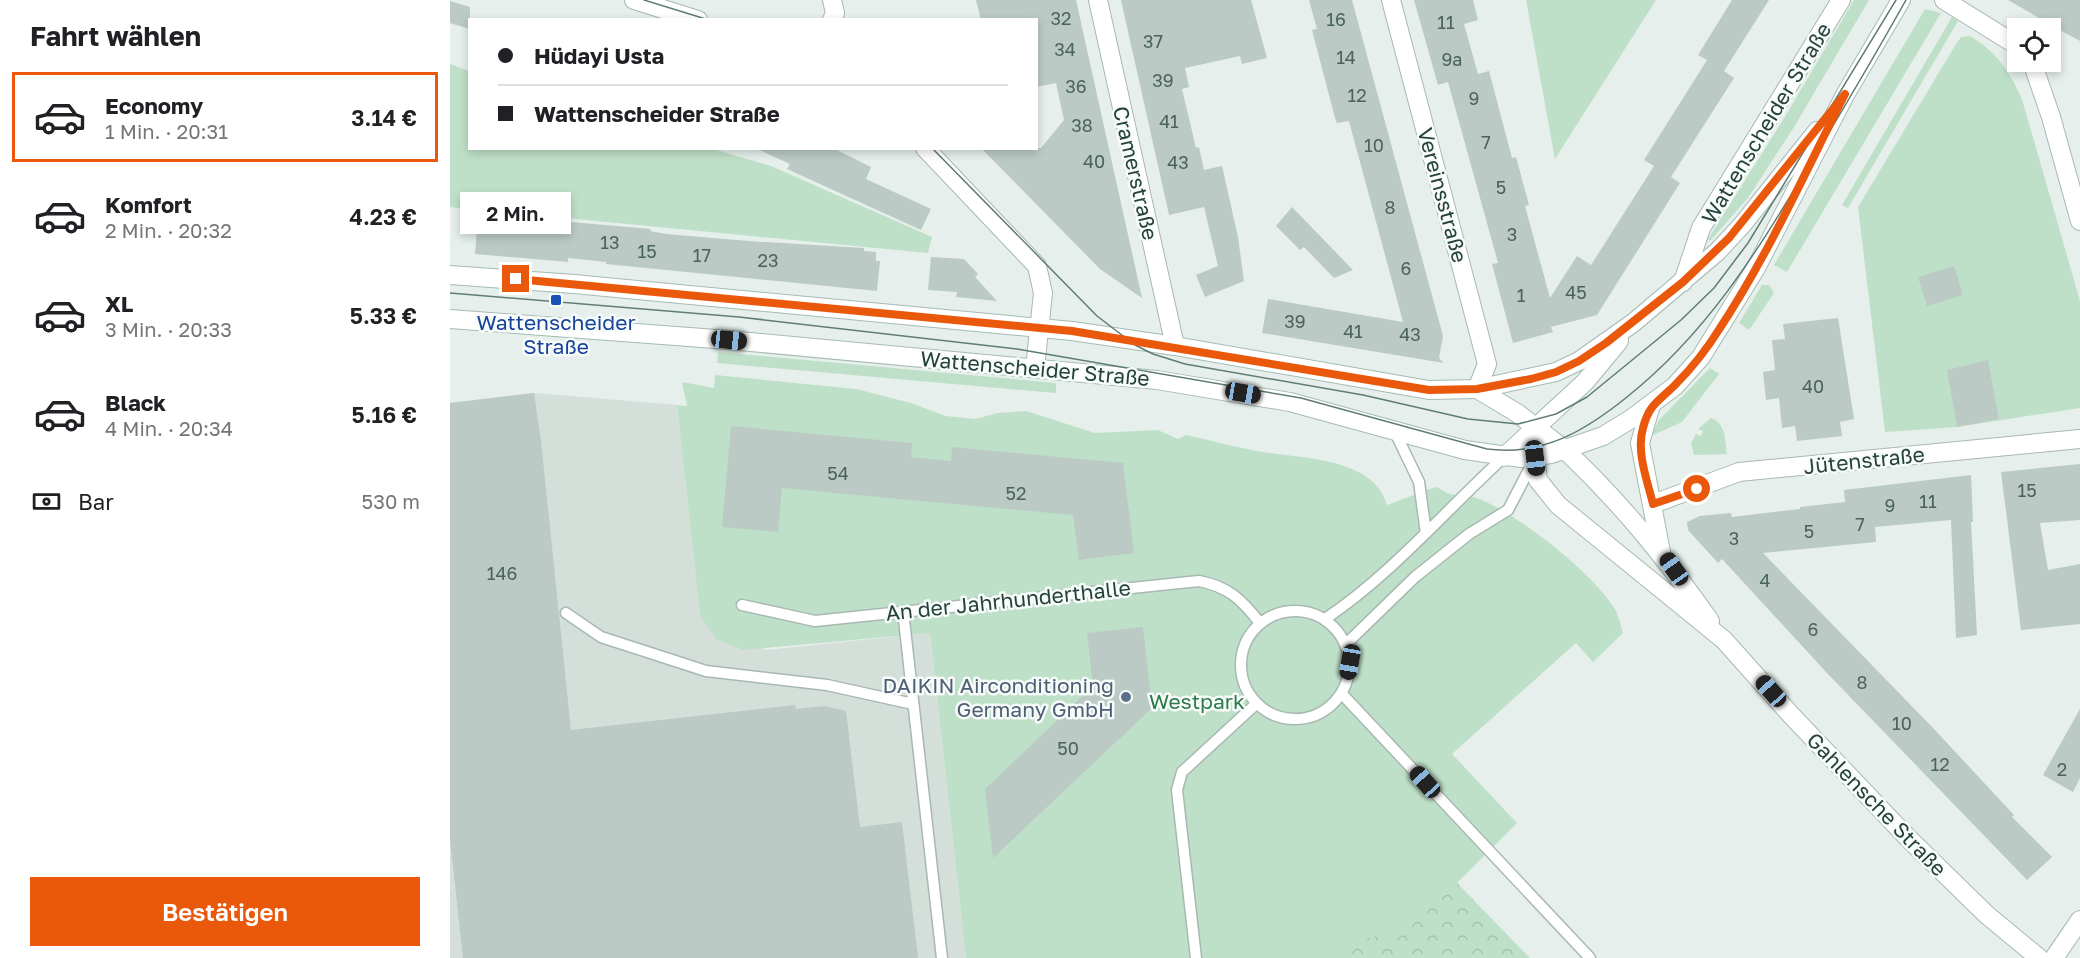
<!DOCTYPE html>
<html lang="de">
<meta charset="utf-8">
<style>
:root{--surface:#fff;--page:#f2f2f2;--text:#202124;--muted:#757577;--line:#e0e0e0;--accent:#ea580c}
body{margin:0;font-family:"Golos Text",sans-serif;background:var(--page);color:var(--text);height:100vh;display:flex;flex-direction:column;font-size:22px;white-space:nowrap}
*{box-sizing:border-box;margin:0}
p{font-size:20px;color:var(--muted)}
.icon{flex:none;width:33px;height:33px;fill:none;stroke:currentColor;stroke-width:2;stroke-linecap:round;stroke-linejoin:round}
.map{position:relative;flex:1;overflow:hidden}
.panel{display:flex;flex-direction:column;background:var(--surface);width:450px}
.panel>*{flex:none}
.banner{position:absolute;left:18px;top:18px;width:570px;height:132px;border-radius:0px;box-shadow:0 3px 9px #0003;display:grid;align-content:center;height:132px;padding:0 30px;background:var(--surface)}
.controls{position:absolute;left:1557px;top:18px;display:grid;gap:12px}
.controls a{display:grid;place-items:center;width:54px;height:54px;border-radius:0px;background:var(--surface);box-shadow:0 3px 9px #0003;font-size:30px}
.end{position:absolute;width:27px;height:27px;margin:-14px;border:8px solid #ea580c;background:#fff;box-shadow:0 0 0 3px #fff}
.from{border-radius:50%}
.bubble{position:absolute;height:42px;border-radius:0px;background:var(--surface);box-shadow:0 3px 9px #0003;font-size:20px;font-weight:600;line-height:42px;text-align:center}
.car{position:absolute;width:18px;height:36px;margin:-18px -9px;border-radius:8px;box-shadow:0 0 4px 2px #0007;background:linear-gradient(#222 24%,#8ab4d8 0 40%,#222 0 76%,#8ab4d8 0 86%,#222 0)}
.banner b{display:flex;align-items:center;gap:21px;height:57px;font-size:22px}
.banner b+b{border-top:2px solid var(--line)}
.banner i{width:15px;height:15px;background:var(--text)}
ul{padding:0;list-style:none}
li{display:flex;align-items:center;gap:18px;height:90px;margin:0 12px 9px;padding:0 18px;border:3px solid transparent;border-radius:0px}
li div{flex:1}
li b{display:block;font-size:22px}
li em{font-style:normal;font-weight:600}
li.selected{border-color:var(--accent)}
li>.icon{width:54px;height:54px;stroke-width:1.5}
h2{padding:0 30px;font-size:27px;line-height:72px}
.pay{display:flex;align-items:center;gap:15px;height:66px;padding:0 30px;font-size:22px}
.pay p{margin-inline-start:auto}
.primary-button{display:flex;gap:12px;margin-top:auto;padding:12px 30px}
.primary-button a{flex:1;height:69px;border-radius:0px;background:var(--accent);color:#fff;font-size:24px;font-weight:600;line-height:69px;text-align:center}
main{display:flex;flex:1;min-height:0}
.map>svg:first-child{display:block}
.built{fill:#d4dfda}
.green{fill:#bfe0c8}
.forest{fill:url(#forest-crowns)}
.building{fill:#bbcac4}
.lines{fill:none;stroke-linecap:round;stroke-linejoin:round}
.service-casing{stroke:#a8b8b2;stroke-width:13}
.minor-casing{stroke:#a8b8b2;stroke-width:20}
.tertiary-casing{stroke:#a8b8b2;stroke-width:20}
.secondary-casing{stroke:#a4bbb3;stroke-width:20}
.service{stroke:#fff;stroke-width:10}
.minor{stroke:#fff;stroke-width:18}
.tertiary{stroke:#fff;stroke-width:18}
.secondary{stroke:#fff;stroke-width:18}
.tram{stroke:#5f7d75;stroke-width:1.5}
.route{stroke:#ea580c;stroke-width:8}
.transit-dot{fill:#1a4fb4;stroke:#f7fbf9;stroke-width:2}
.service-dot{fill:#5c6f8a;stroke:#f7fbf9;stroke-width:2}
.labels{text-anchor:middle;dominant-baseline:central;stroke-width:5;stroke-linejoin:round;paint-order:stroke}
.number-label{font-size:18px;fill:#4a645c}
.street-label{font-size:21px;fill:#24423a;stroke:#f7fbf9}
.transit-label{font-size:21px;fill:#164399;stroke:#f7fbf9}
.service-label{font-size:21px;fill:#4e5e75;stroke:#f7fbf9;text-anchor:end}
.park-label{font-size:21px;fill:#2d7a4b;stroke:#f7fbf9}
</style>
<main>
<section class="panel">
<h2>Fahrt wählen</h2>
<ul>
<li class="selected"><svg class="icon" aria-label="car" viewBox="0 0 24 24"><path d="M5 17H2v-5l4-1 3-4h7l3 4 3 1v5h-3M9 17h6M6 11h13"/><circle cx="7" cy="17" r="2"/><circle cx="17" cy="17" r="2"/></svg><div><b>Economy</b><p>1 Min. · 20:31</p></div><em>3.14 €</em></li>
<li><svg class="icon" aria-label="car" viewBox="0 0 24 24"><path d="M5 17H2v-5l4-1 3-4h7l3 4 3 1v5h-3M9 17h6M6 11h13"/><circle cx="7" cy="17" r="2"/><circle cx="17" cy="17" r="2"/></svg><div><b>Komfort</b><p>2 Min. · 20:32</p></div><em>4.23 €</em></li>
<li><svg class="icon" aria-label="car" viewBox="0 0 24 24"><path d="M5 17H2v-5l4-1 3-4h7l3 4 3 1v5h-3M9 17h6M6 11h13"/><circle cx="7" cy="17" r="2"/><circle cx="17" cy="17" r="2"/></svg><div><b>XL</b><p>3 Min. · 20:33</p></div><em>5.33 €</em></li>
<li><svg class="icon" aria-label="car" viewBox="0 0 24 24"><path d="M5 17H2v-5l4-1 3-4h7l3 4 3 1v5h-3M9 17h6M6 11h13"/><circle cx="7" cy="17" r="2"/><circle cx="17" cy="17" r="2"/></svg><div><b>Black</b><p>4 Min. · 20:34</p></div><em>5.16 €</em></li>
</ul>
<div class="pay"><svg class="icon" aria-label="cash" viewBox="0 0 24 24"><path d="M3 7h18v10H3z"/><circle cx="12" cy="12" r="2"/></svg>Bar<p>530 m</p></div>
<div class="primary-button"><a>Bestätigen</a></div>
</section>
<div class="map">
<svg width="1630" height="958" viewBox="0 0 1630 958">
<defs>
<pattern id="forest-crowns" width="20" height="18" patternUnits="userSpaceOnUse" patternTransform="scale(1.5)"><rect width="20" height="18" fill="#bfe0c8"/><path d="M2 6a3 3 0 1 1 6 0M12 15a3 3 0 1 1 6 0" fill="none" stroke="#a4c1ad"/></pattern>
</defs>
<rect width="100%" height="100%" fill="#e6efeb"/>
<polygon class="built" points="84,393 227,405 250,616 316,650 480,633 516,958 0,958 0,403"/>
<g class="green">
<polygon points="1076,0 1206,0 1105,159"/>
<polygon points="1404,0 1419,0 1344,127 1298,198 1260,241 1258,239 1333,120"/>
<polygon points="1475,9 1491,13 1337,272 1324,265"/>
<polygon points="1502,17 1508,21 1398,208 1392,205"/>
<path d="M1520 36C1547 52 1559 71 1572 99L1630 301V408L1507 427 1435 432 1408 207 1506 44 1511 37Z"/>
<polygon points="0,64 19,71 20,148 263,149 321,166 482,237 478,253 0,207"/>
<polygon points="1312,285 1319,285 1324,293 1299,330 1289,323"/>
<polygon points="268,352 606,383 606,393 267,363"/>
<polygon points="1260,368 1269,374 1232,422 1201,436 1209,420"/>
<path d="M265 375 406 389 461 403 496 416 525 419 548 413 576 411 645 433 708 430 728 439 736 435C761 440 787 448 813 452 851 458 925 458 937 505L985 487C991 488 992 491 997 493 1005 496 1016 495 1024 497 1064 510 1146 575 1166 611 1169 618 1171 626 1173 633L1143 662 1126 643 1002 754 1067 823 1007 883 1077 958H516L480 633 293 650 266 639 250 616 227 405 237 406 232 382 264 388Z"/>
<path d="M1261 418C1276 423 1275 441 1277 454L1244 455 1241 443 1246 434 1251 436 1253 431 1248 429Z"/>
</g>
<polygon class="forest" points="1007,883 1080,958 896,958 908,940 928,936 940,946"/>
<g class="building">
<polygon points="526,0 626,0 692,298 650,269 531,148 591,148 614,120 606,83 586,87 586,20 531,20"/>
<polygon points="671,0 801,0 817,58 792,64 790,56 735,68 739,87 732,89 746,148 749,147 754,170 772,166 788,237 794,281 755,297 746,275 768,266 754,207 719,215"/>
<polygon points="859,0 902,0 993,336 989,358 994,363 812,333 818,299 953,322 899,121 887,123 885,118 862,30 867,29"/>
<polygon points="964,0 1023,0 1028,20 1014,24 1028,74 1039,71 1062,158 1066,157 1079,205 1075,206 1100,298 1127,256 1141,265 1204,166 1194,160 1257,60 1248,55 1282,0 1319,0 1274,71 1284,78 1221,177 1230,183 1147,315 1101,327 1103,332 1063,343 1042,264 1048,263 998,82 988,85"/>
<polygon points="1558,0 1630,0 1630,41 1608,29"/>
<polygon points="0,1 20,7 20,29 0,23"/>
<polygon points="305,148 383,148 421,167 416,179 481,209 471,230 337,169 340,164"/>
<polygon points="842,207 903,270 884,278 854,247 850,250 826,226"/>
<polygon points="28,214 201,229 200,231 216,234 299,241 414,248 414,251 426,252 426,261 430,261 427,291 156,264 156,262 118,258 118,262 25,254"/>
<polygon points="481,257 514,259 528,274 525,277 547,301 506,297 507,292 478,290"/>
<polygon points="1504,266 1513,295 1477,306 1468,277"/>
<polygon points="1388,318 1404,419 1390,422 1392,436 1347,441 1345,426 1332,428 1329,398 1316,400 1313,372 1325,370 1322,340 1335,339 1333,324"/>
<polygon points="1538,360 1549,419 1507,427 1497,370"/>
<polygon points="84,393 91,441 121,730 345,705 346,709 375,706 396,711 410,827 452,822 468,958 13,958 0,839 0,403"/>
<polygon points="281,426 462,443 461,457 501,461 502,447 673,463 684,553 629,560 623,515 332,488 328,532 272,527"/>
<polygon points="1630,464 1630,520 1590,523 1598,570 1630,564 1630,624 1571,630 1551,472"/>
<polygon points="1521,475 1523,522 1521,522 1527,635 1506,638 1501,520 1425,527 1426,542 1313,553 1484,729 1564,815 1562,817 1602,857 1577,880 1376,672 1272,559 1268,563 1238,530 1237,522 1250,516 1281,513 1282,517 1350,509 1350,507 1395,502 1394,490"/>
<polygon points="693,627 702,708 543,858 535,789 643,686 637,633"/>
<polygon points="1630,709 1630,778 1623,792 1593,775"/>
</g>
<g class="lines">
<g class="service-casing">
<g id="service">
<polyline points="944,430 969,482 976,533"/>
<path d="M292 605 365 621 749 581C779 587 791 599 810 623"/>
<circle cx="845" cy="665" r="54"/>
<polyline points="453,611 492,958"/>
<polyline points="116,613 151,637 256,671 377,685 463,704"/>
<path d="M875 619C942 574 995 511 1054 457"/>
<polyline points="896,644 965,577 1019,534 1058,510 1084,460"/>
<polyline points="892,694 1140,958"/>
<polyline points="746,958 727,790 732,772 806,704"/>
</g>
</g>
<g class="minor-casing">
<g id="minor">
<polyline points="382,0 385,13 382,20"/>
<polyline points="648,0 725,346"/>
<polyline points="941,0 1037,364 1027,389"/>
<polyline points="1494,0 1568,46"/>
<polyline points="1582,62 1601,117 1630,221"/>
<polyline points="1233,282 1251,228 1391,0"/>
<polyline points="1203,504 1289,472 1630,439"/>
<polyline points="1604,958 1630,920"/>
</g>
</g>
<g class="tertiary-casing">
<g id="tertiary">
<polyline points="184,0 248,20"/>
<polyline points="475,148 587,266 593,293 585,368"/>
<path d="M1115 450C1172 504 1215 557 1260 621"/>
<polyline points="1085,458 1088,480 1108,505 1274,640 1341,715 1459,839 1537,915 1589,958"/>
</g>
</g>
<g class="secondary-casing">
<g id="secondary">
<polyline points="0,275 124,284 622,331 725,346 979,390 1027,389 1106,372 1129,361 1183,323 1267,252 1292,225 1367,131"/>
<polyline points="0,319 279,340 707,380 840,402 1015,450 1071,458 1101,454 1153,436 1181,419 1225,386 1251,357 1306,268 1395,95 1451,0"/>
<polyline points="1027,389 1067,413 1115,450"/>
<polyline points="1201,405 1190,443 1211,552"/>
<polyline points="1054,457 1135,382 1169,341"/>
</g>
</g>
<use href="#service" class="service"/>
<use href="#minor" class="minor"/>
<use href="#tertiary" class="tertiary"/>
<use href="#secondary" class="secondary"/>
<g class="tram">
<polyline points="194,0 259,20"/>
<polyline points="482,148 647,316 685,345 703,354 735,364 913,395 1018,419 1068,424 1106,414 1137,397 1231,320 1264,288 1298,243 1446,0"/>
<path d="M0 293 289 317 567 349 851 398 1037 449C1093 456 1135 431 1177 397 1257 333 1304 256 1357 169 1391 113 1424 57 1456 0"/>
</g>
</g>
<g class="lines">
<path class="route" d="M66 279 622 331 979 390 1027 389 1081 379 1106 372 1129 361 1156 343 1233 282 1279 238 1395 94C1355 173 1318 255 1270 328 1257 349 1242 368 1225 385 1209 401 1199 404 1193 428 1186 451 1197 480 1203 504L1247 489"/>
</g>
<rect class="transit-dot" x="100" y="294" width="12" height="12" rx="3"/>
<circle class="service-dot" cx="676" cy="697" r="6"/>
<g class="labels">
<g class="number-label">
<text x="611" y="18">32</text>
<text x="886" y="19">16</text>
<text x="996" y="22">11</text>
<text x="703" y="41">37</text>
<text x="615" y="49">34</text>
<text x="896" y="57">14</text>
<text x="1002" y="59">9a</text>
<text x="713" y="80">39</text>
<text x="626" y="86">36</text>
<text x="907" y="95">12</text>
<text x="1024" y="98">9</text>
<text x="719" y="121">41</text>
<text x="632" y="125">38</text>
<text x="1036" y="142">7</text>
<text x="924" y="145">10</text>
<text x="644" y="161">40</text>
<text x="728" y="162">43</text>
<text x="1051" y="187">5</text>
<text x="940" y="207">8</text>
<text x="1062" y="234">3</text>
<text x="160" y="242">13</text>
<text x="197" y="251">15</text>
<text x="252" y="255">17</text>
<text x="318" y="260">23</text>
<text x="956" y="268">6</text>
<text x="1126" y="292">45</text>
<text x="1071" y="295">1</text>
<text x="845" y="321">39</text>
<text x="903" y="331">41</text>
<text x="960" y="334">43</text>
<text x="1363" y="386">40</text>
<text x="388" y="473">54</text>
<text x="1577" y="490">15</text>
<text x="566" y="493">52</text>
<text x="1478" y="501">11</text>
<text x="1440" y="505">9</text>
<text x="1410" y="524">7</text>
<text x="1359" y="531">5</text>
<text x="1284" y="538">3</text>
<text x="52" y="573">146</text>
<text x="1315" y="580">4</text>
<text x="1363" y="629">6</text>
<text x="1412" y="682">8</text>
<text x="1452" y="723">10</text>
<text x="618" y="748">50</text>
<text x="1490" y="764">12</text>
<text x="1612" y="769">2</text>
</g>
<g class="street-label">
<text transform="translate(1316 123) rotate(-59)">Wattenscheider Straße</text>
<text transform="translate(686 173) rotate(77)">Cramerstraße</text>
<text transform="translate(993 195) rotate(75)">Vereinsstraße</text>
<text transform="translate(585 368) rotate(5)">Wattenscheider Straße</text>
<text transform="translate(1414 460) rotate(-6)">Jütenstraße</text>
<text transform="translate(558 600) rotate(-6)">An der Jahrhunderthalle</text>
<text transform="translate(1427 804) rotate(46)">Gahlensche Straße</text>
</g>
<g class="transit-label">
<text x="106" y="322">Wattenscheider<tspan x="106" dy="24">Straße</tspan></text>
</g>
<g class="service-label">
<text x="664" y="685">DAIKIN Airconditioning<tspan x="664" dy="24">Germany GmbH</tspan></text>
</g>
<g class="park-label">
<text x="747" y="701">Westpark</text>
</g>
</g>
</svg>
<div class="controls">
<a><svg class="icon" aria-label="locate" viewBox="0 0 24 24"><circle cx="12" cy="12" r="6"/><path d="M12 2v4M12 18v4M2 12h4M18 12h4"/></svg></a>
</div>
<i class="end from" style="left:1247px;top:489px"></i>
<i class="end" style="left:66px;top:279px"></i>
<div class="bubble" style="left:10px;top:192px;width:111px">2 Min.</div>
<i class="car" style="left:279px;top:340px;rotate:96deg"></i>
<i class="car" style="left:793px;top:393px;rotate:100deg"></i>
<i class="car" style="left:1085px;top:458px;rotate:173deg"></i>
<i class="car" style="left:1224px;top:569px;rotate:325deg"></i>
<i class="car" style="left:900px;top:662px;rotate:190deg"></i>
<i class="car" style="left:1321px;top:691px;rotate:318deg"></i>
<i class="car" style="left:975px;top:782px;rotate:318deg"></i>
<div class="banner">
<b><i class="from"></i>Hüdayi Usta</b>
<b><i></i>Wattenscheider Straße</b>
</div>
</div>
</main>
